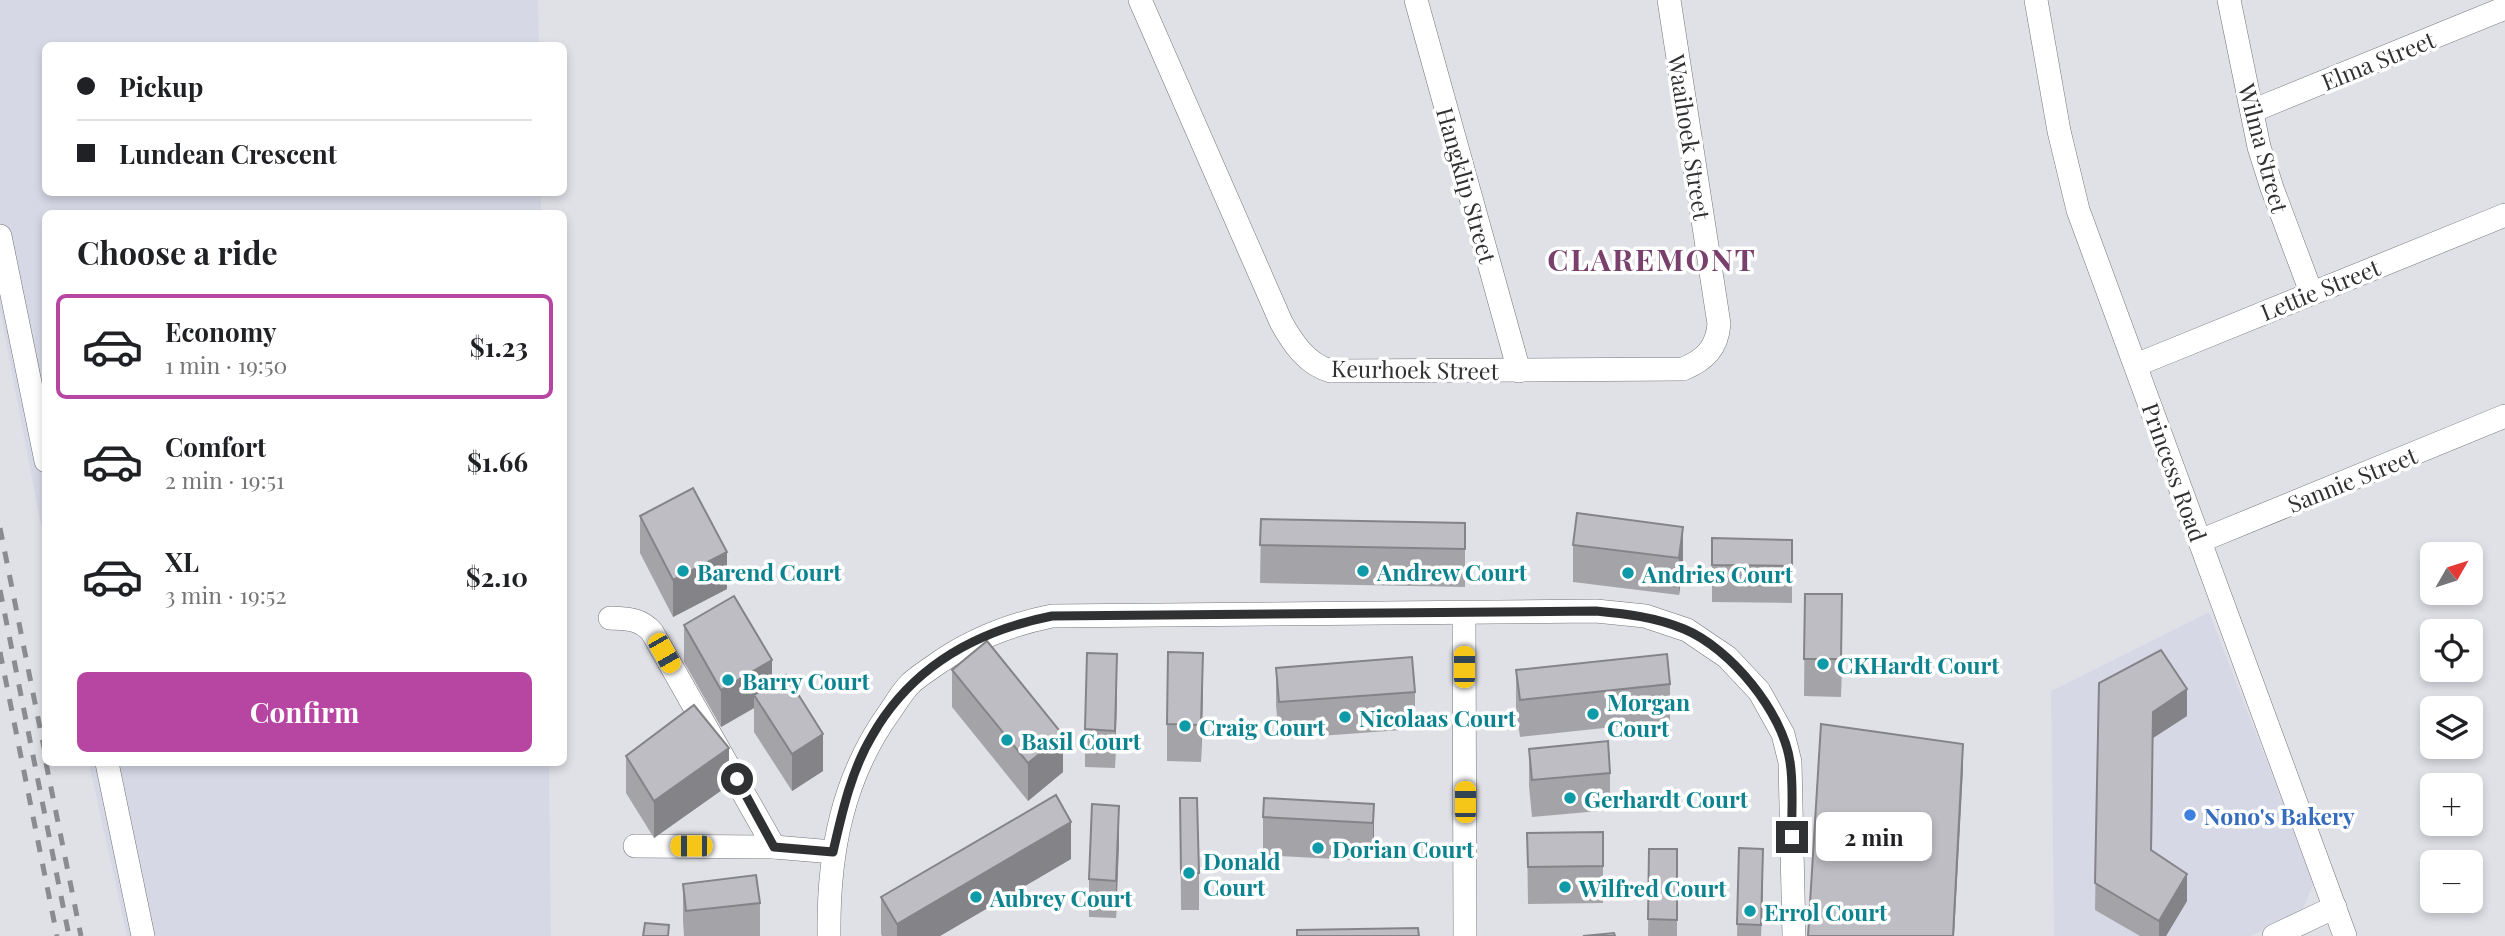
<!DOCTYPE html>
<meta charset="utf-8">
<style>
:root{--surface:#fff;--page:#f2f2f2;--text:#202124;--muted:#757577;--line:#e0e0e0;--accent:#b746a2}
body{margin:0;font-family:"Playfair Display",serif;background:var(--page);color:var(--text);height:100vh;display:flex;flex-direction:column;font-size:26px;white-space:nowrap}
*{box-sizing:border-box;margin:0}
p{font-size:23px;color:var(--muted)}
.icon{flex:none;width:38px;height:38px;fill:none;stroke:currentColor;stroke-width:2;stroke-linecap:round;stroke-linejoin:round}
.map{position:relative;flex:1;overflow:hidden}
.side{position:absolute;left:42px;top:210px;width:525px;height:556px;display:flex;flex-direction:column;background:var(--surface);border-radius:10px;box-shadow:0 4px 10px #0003}
.side>*{flex:none}
.guide{position:absolute;left:42px;top:42px;width:525px;height:154px;border-radius:10px;box-shadow:0 4px 10px #0003;display:grid;align-content:center;height:154px;padding:0 35px;background:var(--surface)}
.needle{width:46px;rotate:51deg}
.buttons{position:absolute;left:2420px;top:542px;display:grid;gap:14px}
.buttons a{display:grid;place-items:center;width:63px;height:63px;border-radius:10px;background:var(--surface);box-shadow:0 4px 10px #0003;font-size:35px}
.end{position:absolute;width:32px;height:32px;margin:-16px;border:9px solid #303133;background:#fff;box-shadow:0 0 0 4px #fff}
.from{border-radius:50%}
.bubble{position:absolute;height:49px;border-radius:10px;background:var(--surface);box-shadow:0 4px 10px #0003;font-size:23px;font-weight:700;line-height:49px;text-align:center}
.car{position:absolute;width:21px;height:42px;margin:-21px -10px;border-radius:9px;box-shadow:0 0 5px 2px #0007;background:linear-gradient(#f5c518 24%,#345 0 40%,#f5c518 0 76%,#345 0 86%,#f5c518 0)}
.guide b{display:flex;align-items:center;gap:24px;height:66px;font-size:26px}
.guide b+b{border-top:2px solid var(--line)}
.guide i{width:18px;height:18px;background:var(--text)}
ul{padding:0;list-style:none}
li{display:flex;align-items:center;gap:21px;height:105px;margin:0 14px 10px;padding:0 21px;border:4px solid transparent;border-radius:10px}
li div{flex:1}
li b{display:block;font-size:26px}
li em{font-style:normal;font-weight:700}
li.on{border-color:var(--accent)}
li>.icon{width:63px;height:63px;stroke-width:1.5}
h2{padding:0 35px;font-size:32px;line-height:84px}
.primary-button{display:flex;gap:14px;margin-top:auto;padding:14px 35px}
.primary-button a{flex:1;height:80px;border-radius:10px;background:var(--accent);color:#fff;font-size:28px;font-weight:700;line-height:80px;text-align:center}
.map>svg:first-child{display:block}
.built{fill:#d6d8e6}
.lines{fill:none;stroke-linecap:round;stroke-linejoin:round}
.minor-casing{stroke:#737479;stroke-width:24}
.minor{stroke:#fff;stroke-width:23}
.rail{stroke:#8b8c90;stroke-width:5;stroke-dasharray:12 12;stroke-linecap:butt}
.wall{fill:#a3a3a8}
.shaded-wall{fill:#848488}
.building{fill:#bdbdc3;stroke:#848488;stroke-width:2}
.route{stroke:#303133;stroke-width:9}
.culture-dot{fill:#0f9aa8;stroke:#fff;stroke-width:2.5}
.shop-dot{fill:#3f7fe0;stroke:#fff;stroke-width:2.5}
.labels{text-anchor:middle;dominant-baseline:central;stroke-width:7;stroke-linejoin:round;paint-order:stroke}
.street-label{font-size:23px;fill:#303133;stroke:#fff}
.culture-label{font-size:23px;font-weight:bold;fill:#0d838f;stroke:#fff;text-anchor:start}
.shop-label{font-size:23px;font-weight:bold;fill:#366cbe;stroke:#fff;text-anchor:start}
.district-label{font-size:30px;font-weight:bold;letter-spacing:2px;fill:#79406d;stroke:#fff}
</style>
<div class="map">
<svg width="2505" height="936" viewBox="0 0 2505 936">
<rect width="100%" height="100%" fill="#e0e1e7"/>
<g class="built">
<polygon points="0,0 538,0 539,45 46,46 46,192 541,192 541,213 46,214 45,547 0,310"/>
<polygon points="2209,612 2314,883 2301,913 2250,936 2054,936 2051,691"/>
<polygon points="89,763 549,763 551,936 127,936"/>
</g>
<g class="lines">
<g class="minor-casing">
<g id="minor">
<path d="M1140 0 1281 322C1292 342 1307 365 1331 371L1683 369C1705 360 1717 348 1719 324L1669 0"/>
<polyline points="1416,0 1519,371"/>
<polyline points="2036,0 2059,131 2078,210 2345,936"/>
<polyline points="2229,0 2259,147 2272,188 2311,292"/>
<polyline points="2252,111 2505,8"/>
<polyline points="0,236 46,461"/>
<polyline points="2136,365 2505,215"/>
<polyline points="2200,541 2505,416"/>
<polyline points="1464,614 1465,936"/>
<path d="M610 618C627 619 640 618 652 632L774 847"/>
<polyline points="107,763 143,936"/>
<polyline points="635,846 774,847 833,852"/>
<path d="M829 936C828 854 842 777 891 710 897 701 903 691 910 684 916 678 924 673 931 668 968 641 1007 625 1052 616L1596 611 1645 616 1687 630 1727 657 1759 691 1783 734 1790 762 1794 936"/>
<polyline points="2274,936 2335,907"/>
</g>
</g>
<use href="#minor" class="minor"/>
<g class="rail">
<polyline points="0,528 46,758"/>
<polyline points="0,590 69,936"/>
<polyline points="0,652 57,936"/>
<polyline points="46,763 81,936"/>
</g>
</g>
<g class="wall">
<polygon points="640,516 727,589 673,617 640,553"/>
<polygon points="1261,519 1465,523 1465,587 1260,583"/>
<polygon points="1683,527 1683,564 1679,595 1573,582 1573,545"/>
<polygon points="1712,538 1792,540 1792,603 1712,602"/>
<polygon points="1805,594 1842,632 1841,697 1804,696"/>
<polygon points="684,625 772,684 823,771 792,791 754,732 754,708 721,727 684,662"/>
<polygon points="1276,668 1415,692 1415,729 1279,739 1276,705"/>
<polygon points="952,670 1063,772 1028,801 952,707"/>
<polygon points="1516,670 1670,684 1670,721 1520,737 1516,707"/>
<polygon points="2099,683 2187,716 2153,738 2152,851 2187,901 2166,936 2140,936 2095,910"/>
<polygon points="1203,690 1201,762 1167,761 1167,724"/>
<polygon points="1117,691 1115,768 1085,767 1085,729"/>
<polygon points="1529,749 1610,773 1610,810 1532,817 1529,786"/>
<polygon points="626,756 729,785 654,838 626,793"/>
<polygon points="1180,798 1199,873 1199,910 1181,910"/>
<polygon points="1374,804 1373,861 1263,855 1263,817"/>
<polygon points="1603,832 1603,903 1528,904 1527,833"/>
<polygon points="1119,843 1116,918 1089,917 1089,879"/>
<polygon points="1739,848 1763,886 1761,936 1737,936"/>
<polygon points="1649,849 1677,849 1677,936 1648,936"/>
<polygon points="1071,859 940,936 882,936 881,934 881,897"/>
<polygon points="683,884 760,903 760,936 684,936 683,921"/>
</g>
<g class="shaded-wall">
<polygon points="1683,527 1683,564 1679,595 1679,558"/>
<polygon points="727,552 727,589 673,617 673,580"/>
<polygon points="1842,594 1842,632 1841,697 1841,659"/>
<polygon points="1203,653 1203,690 1201,762 1201,725"/>
<polygon points="1117,654 1117,691 1115,768 1115,731"/>
<polygon points="772,660 772,697 754,695 754,708 721,727 721,690"/>
<polygon points="2187,689 2187,716 2153,738 2153,712"/>
<polygon points="823,734 823,771 792,791 792,754"/>
<polygon points="1063,735 1063,772 1028,801 1028,763"/>
<polygon points="1963,744 1963,770 1954,936 1953,936"/>
<polygon points="729,748 729,785 654,838 654,801"/>
<polygon points="1374,804 1374,841 1373,861 1373,823"/>
<polygon points="1119,806 1119,843 1116,918 1116,881"/>
<polygon points="1071,822 1071,859 940,936 897,936 897,924"/>
<polygon points="1763,849 1763,886 1761,936"/>
<polygon points="2187,874 2187,901 2166,936 2159,936 2159,921"/>
</g>
<g class="building">
<polygon points="693,488 727,552 673,580 640,516"/>
<polygon points="1577,513 1683,527 1679,558 1573,545"/>
<polygon points="1261,519 1465,523 1465,549 1260,545"/>
<polygon points="1712,538 1792,540 1792,566 1712,565"/>
<polygon points="1805,594 1842,594 1841,659 1804,659"/>
<polygon points="734,596 772,660 721,690 684,625"/>
<polygon points="987,641 1063,735 1028,763 952,670"/>
<polygon points="2161,650 2187,689 2153,712 2151,850 2187,874 2159,921 2095,883 2099,683"/>
<polygon points="1168,652 1203,653 1201,725 1167,724"/>
<polygon points="1087,653 1117,654 1115,731 1085,729"/>
<polygon points="1667,654 1670,684 1520,700 1516,670"/>
<polygon points="1412,657 1415,692 1279,702 1276,668"/>
<polygon points="786,675 823,734 792,754 754,695"/>
<polygon points="694,705 729,748 654,801 626,756"/>
<polygon points="1821,724 1963,744 1953,936 1808,936"/>
<polygon points="1608,741 1610,773 1532,780 1529,749"/>
<polygon points="1056,795 1071,822 897,924 881,897"/>
<polygon points="1180,798 1197,798 1199,873 1181,873"/>
<polygon points="1264,798 1374,804 1373,823 1263,817"/>
<polygon points="1092,804 1119,806 1116,881 1089,879"/>
<polygon points="1603,832 1603,866 1528,867 1527,833"/>
<polygon points="1739,848 1763,849 1761,925 1737,924"/>
<polygon points="1649,849 1677,849 1677,920 1648,919"/>
<polygon points="756,875 760,903 686,911 683,884"/>
<polygon points="645,923 669,925 668,936 643,936"/>
<polygon points="1418,928 1419,936 1297,936 1297,930"/>
<polygon points="1614,933 1615,936 1583,936"/>
</g>
<g class="lines">
<path class="route" d="M737 779 774 847 833 852C842 813 851 771 872 736 911 667 976 631 1052 616L1596 611C1627 614 1655 617 1684 629 1730 648 1783 712 1790 762 1794 786 1791 813 1792 837"/>
</g>
<g class="culture-dot">
<circle cx="683" cy="571" r="7"/>
<circle cx="1363" cy="571" r="7"/>
<circle cx="1628" cy="573" r="7"/>
<circle cx="1823" cy="664" r="7"/>
<circle cx="728" cy="680" r="7"/>
<circle cx="1593" cy="714" r="7"/>
<circle cx="1345" cy="717" r="7"/>
<circle cx="1185" cy="726" r="7"/>
<circle cx="1007" cy="740" r="7"/>
<circle cx="1570" cy="798" r="7"/>
<circle cx="1318" cy="848" r="7"/>
<circle cx="1189" cy="873" r="7"/>
<circle cx="1565" cy="887" r="7"/>
<circle cx="976" cy="897" r="7"/>
<circle cx="1750" cy="911" r="7"/>
</g>
<circle class="shop-dot" cx="2190" cy="815" r="7"/>
<g class="labels">
<g class="street-label">
<text transform="translate(2378 60) rotate(-22)">Elma Street</text>
<text transform="translate(1690 137) rotate(81)">Waaihoek Street</text>
<text transform="translate(2264 148) rotate(75)">Wilma Street</text>
<text transform="translate(1467 185) rotate(74)">Hangklip Street</text>
<text transform="translate(2320 289) rotate(-22)">Lettie Street</text>
<text transform="translate(1415 369) rotate(1)">Keurhoek Street</text>
<text transform="translate(2175 472) rotate(70)">Princess Road</text>
<text transform="translate(2352 479) rotate(-22)">Sannie Street</text>
</g>
<g class="culture-label">
<text x="697" y="571">Barend Court</text>
<text x="1377" y="571">Andrew Court</text>
<text x="1642" y="573">Andries Court</text>
<text x="1837" y="664">CKHardt Court</text>
<text x="742" y="680">Barry Court</text>
<text x="1607" y="701">Morgan<tspan x="1607" dy="26">Court</tspan></text>
<text x="1359" y="717">Nicolaas Court</text>
<text x="1199" y="726">Craig Court</text>
<text x="1021" y="740">Basil Court</text>
<text x="1584" y="798">Gerhardt Court</text>
<text x="1332" y="848">Dorian Court</text>
<text x="1203" y="860">Donald<tspan x="1203" dy="26">Court</tspan></text>
<text x="1579" y="887">Wilfred Court</text>
<text x="990" y="897">Aubrey Court</text>
<text x="1764" y="911">Errol Court</text>
</g>
<g class="shop-label">
<text x="2204" y="815">Nono's Bakery</text>
</g>
<g class="district-label">
<text x="1652" y="259">CLAREMONT</text>
</g>
</g>
</svg>
<div class="buttons">
<a><svg class="needle" viewBox="-14 -14 28 28"><path d="M0-13l5 13h-10z" fill="#e53935"/><path d="M0 13l5-13h-10z" fill="#757577"/></svg></a>
<a><svg class="icon" aria-label="locate" viewBox="0 0 24 24"><circle cx="12" cy="12" r="6"/><path d="M12 2v4M12 18v4M2 12h4M18 12h4"/></svg></a>
<a><svg class="icon" aria-label="layers" viewBox="0 0 24 24"><path d="M12 4l9 5-9 5-9-5zM3 14l9 5 9-5"/></svg></a>
<a>+</a>
<a>−</a>
</div>
<i class="end from" style="left:737px;top:779px"></i>
<i class="end" style="left:1792px;top:837px"></i>
<div class="bubble" style="left:1816px;top:812px;width:116px">2 min</div>
<i class="car" style="left:664px;top:653px;rotate:150deg"></i>
<i class="car" style="left:1464px;top:667px;rotate:0deg"></i>
<i class="car" style="left:1465px;top:802px;rotate:0deg"></i>
<i class="car" style="left:691px;top:846px;rotate:270deg"></i>
<div class="guide">
<b><i class="from"></i>Pickup</b>
<b><i></i>Lundean Crescent</b>
</div>
<section class="side">
<h2>Choose a ride</h2>
<ul>
<li class="on"><svg class="icon" aria-label="car" viewBox="0 0 24 24"><path d="M5 17H2v-5l4-1 3-4h7l3 4 3 1v5h-3M9 17h6M6 11h13"/><circle cx="7" cy="17" r="2"/><circle cx="17" cy="17" r="2"/></svg><div><b>Economy</b><p>1 min · 19:50</p></div><em>$1.23</em></li>
<li><svg class="icon" aria-label="car" viewBox="0 0 24 24"><path d="M5 17H2v-5l4-1 3-4h7l3 4 3 1v5h-3M9 17h6M6 11h13"/><circle cx="7" cy="17" r="2"/><circle cx="17" cy="17" r="2"/></svg><div><b>Comfort</b><p>2 min · 19:51</p></div><em>$1.66</em></li>
<li><svg class="icon" aria-label="car" viewBox="0 0 24 24"><path d="M5 17H2v-5l4-1 3-4h7l3 4 3 1v5h-3M9 17h6M6 11h13"/><circle cx="7" cy="17" r="2"/><circle cx="17" cy="17" r="2"/></svg><div><b>XL</b><p>3 min · 19:52</p></div><em>$2.10</em></li>
</ul>
<div class="primary-button"><a>Confirm</a></div>
</section>
</div>
